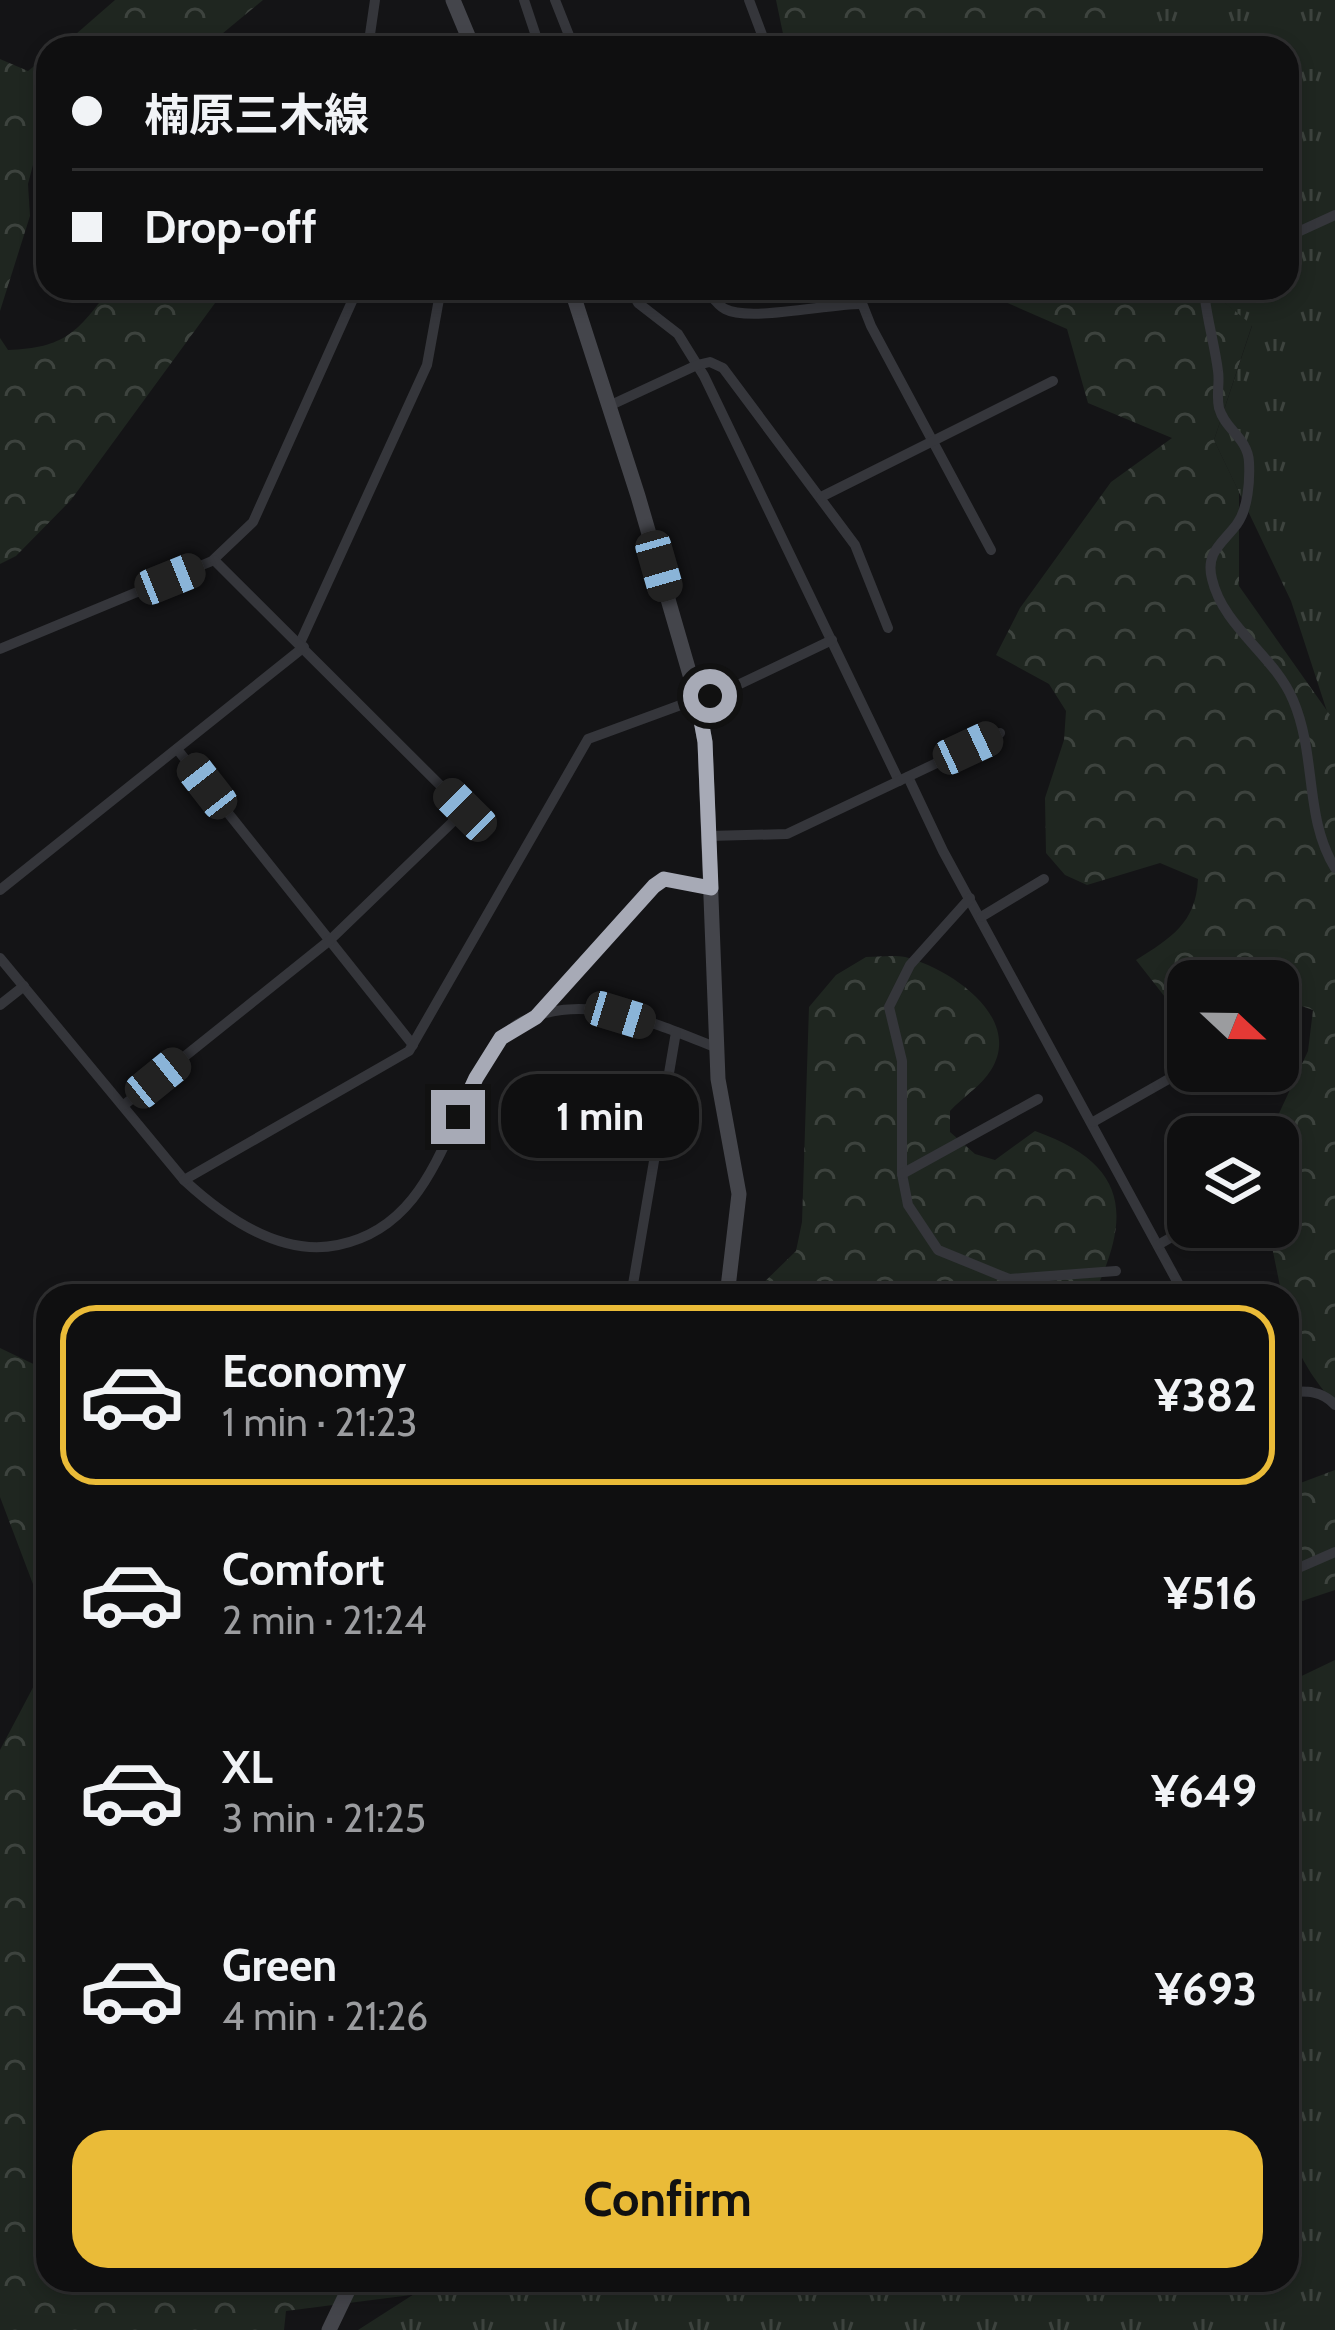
<!DOCTYPE html>
<meta charset="utf-8">
<style>
:root{--surface:#0f0f10;--page:#1d1d1e;--text:#f1f3f6;--muted:#9b9c9f;--line:#2f2f30;--accent:#eabb38}
body{margin:0;font-family:Cabin,"Noto Sans JP",sans-serif;background:var(--page);color:var(--text);height:100vh;display:flex;flex-direction:column;font-size:45px;white-space:nowrap}
*{box-sizing:border-box;margin:0}
p{font-size:39px;color:var(--muted)}
.icon{flex:none;width:66px;height:66px;fill:none;stroke:currentColor;stroke-width:2;stroke-linecap:round;stroke-linejoin:round}
.map{position:relative;flex:1;overflow:hidden}
.sheet{position:absolute;left:36px;top:1284px;width:1263px;height:1008px;display:flex;flex-direction:column;background:var(--surface);border-radius:36px;box-shadow:0 6px 18px #0003,0 0 0 3px var(--line)}
.sheet>*{flex:none}
.banner{position:absolute;left:36px;top:36px;width:1263px;height:264px;border-radius:36px;box-shadow:0 6px 18px #0003,0 0 0 3px var(--line);display:grid;align-content:center;height:264px;padding:0 36px;background:var(--surface)}
.needle{width:78px;rotate:112deg}
.fabs{position:absolute;left:1167px;top:960px;display:grid;gap:24px}
.fabs a{display:grid;place-items:center;width:132px;height:132px;border-radius:24px;background:var(--surface);box-shadow:0 6px 18px #0003,0 0 0 3px var(--line);font-size:60px}
.end{position:absolute;width:54px;height:54px;margin:-27px;border:15px solid #a7aab6;background:#111;box-shadow:0 0 0 6px #111}
.from{border-radius:50%}
.bubble{position:absolute;height:84px;border-radius:36px;background:var(--surface);box-shadow:0 6px 18px #0003,0 0 0 3px var(--line);font-size:39px;font-weight:800;line-height:84px;text-align:center}
.car{position:absolute;width:36px;height:72px;margin:-36px -18px;border-radius:15px;box-shadow:0 0 9px 3px #0007;background:linear-gradient(#222 24%,#8ab4d8 0 40%,#222 0 76%,#8ab4d8 0 86%,#222 0)}
.banner b{display:flex;align-items:center;gap:42px;height:114px;font-size:45px}
.banner b+b{border-top:3px solid var(--line)}
.banner i{width:30px;height:30px;background:var(--text)}
ul{padding:21px 0 0;list-style:none}
li{display:flex;align-items:center;gap:36px;height:180px;margin:0 24px 18px;padding:0 12px;border:6px solid transparent;border-radius:36px}
li div{flex:1}
li b{display:block;font-size:45px}
li em{font-style:normal;font-weight:800}
li.on{border-color:var(--accent)}
li>.icon{width:108px;height:108px;stroke-width:1.5}
.cta{display:flex;gap:24px;margin-top:auto;padding:24px 36px}
.cta a{flex:1;height:138px;border-radius:36px;background:var(--accent);color:#111;font-size:48px;font-weight:800;line-height:138px;text-align:center}
.map>svg:first-child{display:block}
.grass{fill:url(#grass-tufts)}
.forest{fill:url(#forest-crowns)}
.lines{fill:none;stroke-linecap:round;stroke-linejoin:round}
.minor{stroke:#35363b;stroke-width:10}
.secondary{stroke:#44454b;stroke-width:15}
.route{stroke:#a7aab6;stroke-width:15}
</style>
<div class="map">
<svg width="1335" height="2330" viewBox="0 0 1335 2330">
<defs>
<pattern id="grass-tufts" width="24" height="20" patternUnits="userSpaceOnUse" patternTransform="scale(3)"><rect width="24" height="20" fill="#1f2620"/><path d="M3 7l-1-3M5 7V3M7 7l1-3M15 17l-1-3M17 17v-4M19 17l1-3" fill="none" stroke="#3d433e"/></pattern>
<pattern id="forest-crowns" width="20" height="18" patternUnits="userSpaceOnUse" patternTransform="scale(3)"><rect width="20" height="18" fill="#1f2620"/><path d="M2 6a3 3 0 1 1 6 0M12 15a3 3 0 1 1 6 0" fill="none" stroke="#3d433e"/></pattern>
</defs>
<rect width="100%" height="100%" fill="#141416"/>
<g class="grass">
<polygon points="1097,0 1335,0 1335,736 1291,601 1214,440 1252,326 1207,288 1287,288 1287,48 1106,48"/>
<polygon points="1335,1660 1335,2330 358,2330 436,2280 1287,2280 1287,1683"/>
</g>
<g class="forest">
<polygon points="115,0 263,0 205,48 60,48"/>
<polygon points="776,0 1117,0 1103,35 1106,48 786,48"/>
<polygon points="48,55 48,152 34,161 28,184 30,216 0,311 0,59 28,71"/>
<path d="M110 288H226L71 500 16 556 0 564V338L8 350C65 348 78 332 110 288Z"/>
<path d="M995 288H1207L1252 325 1214 440 1239 492V586L1335 722V1404C1307 1372 1287 1340 1287 1296H1282L1268 1227H1278V1137H1268L1308 1051 1313 1010 1278 998V981H1188V1022L1183 1020 1136 960C1171 938 1196 923 1198 879L1160 863 1087 885 1065 875 1046 853 1045 798 1064 740 1066 711 1049 684 996 655 1020 608 1111 482 1172 438 1088 403 1067 329 996 298Z"/>
<path d="M866 957C878 957 893 955 905 957 949 968 1024 1017 991 1070 982 1085 962 1098 950 1111V1132L975 1154 995 1160 1035 1131C1127 1164 1133 1213 1093 1296H750L796 1251 802 1222 809 1007 836 975Z"/>
<polygon points="0,1348 48,1371 48,2280 509,2280 505,2283 286,2311 284,2330 0,2330 0,1750 38,1678 36,1592 0,1497"/>
<polygon points="1335,1470 1335,1590 1287,1606 1287,1488"/>
</g>
<g class="lines">
<g class="minor">
<polyline points="524,0 540,48"/>
<polyline points="555,0 574,48"/>
<polyline points="749,0 767,48"/>
<polyline points="368,48 375,0"/>
<polyline points="1287,237 1335,215"/>
<polyline points="630,288 638,303 678,334 704,376 899,781"/>
<path d="M705 288C711 295 717 305 725 309 749 322 827 304 861 304"/>
<polyline points="856,288 871,326 991,550"/>
<path d="M1209 288 1205 299C1208 323 1215 347 1218 371 1220 383 1216 395 1219 408 1225 430 1248 438 1249 462 1250 481 1248 509 1237 524 1223 543 1205 552 1212 579 1223 627 1274 655 1293 700 1317 756 1304 818 1335 868"/>
<polyline points="611,405 697,365 710,362 723,368 855,545 888,628"/>
<polyline points="821,497 1053,381"/>
<polyline points="300,643 427,365 441,288"/>
<polyline points="0,649 212,561 253,522 358,288"/>
<polyline points="698,704 832,640"/>
<polyline points="177,749 413,1045"/>
<polyline points="908,777 943,851 1178,1283 1177,1296"/>
<polyline points="709,836 787,834 1000,733"/>
<polyline points="0,890 304,647"/>
<polyline points="970,898 910,965 889,1007 902,1061 902,1174 908,1205 938,1250 1009,1279 1116,1271"/>
<polyline points="981,917 1044,879"/>
<path d="M0 958 184 1180C224 1217 281 1257 338 1245 431 1226 443 1129 487 1060 497 1044 505 1030 523 1021 587 991 657 1024 717 1048"/>
<polyline points="0,1005 24,986"/>
<polyline points="538,1014 623,917 664,879 711,888"/>
<polyline points="1278,1041 1292,1038"/>
<polyline points="124,1105 330,940 465,810 214,560"/>
<polyline points="1093,1122 1188,1068"/>
<polyline points="902,1174 1038,1099"/>
<polyline points="184,1180 409,1051 588,739 697,699"/>
<polyline points="1158,1245 1189,1227"/>
<polyline points="631,1296 676,1032"/>
<path d="M1287 1392C1306 1391 1322 1390 1335 1405"/>
<polyline points="1287,1573 1335,1552"/>
</g>
<g class="secondary">
<polyline points="453,0 473,48"/>
<polyline points="571,288 638,496 697,699 705,742 718,1079 739,1194 727,1296"/>
<polyline points="329,2330 353,2280"/>
</g>
</g>
<g class="lines">
<polyline class="route" points="458,1117 476,1078 501,1038 536,1017 654,886 664,879 711,888 705,742 698,704 710,696"/>
</g>
</svg>
<div class="fabs">
<a><svg class="needle" viewBox="-14 -14 28 28"><path d="M0-13l5 13h-10z" fill="#e53935"/><path d="M0 13l5-13h-10z" fill="#9b9c9f"/></svg></a>
<a><svg class="icon" aria-label="layers" viewBox="0 0 24 24"><path d="M12 4l9 5-9 5-9-5zM3 14l9 5 9-5"/></svg></a>
</div>
<i class="end from" style="left:710px;top:696px"></i>
<i class="end" style="left:458px;top:1117px"></i>
<div class="bubble" style="left:501px;top:1074px;width:198px">1 min</div>
<i class="car" style="left:659px;top:566px;rotate:164deg"></i>
<i class="car" style="left:170px;top:579px;rotate:68deg"></i>
<i class="car" style="left:968px;top:748px;rotate:65deg"></i>
<i class="car" style="left:207px;top:786px;rotate:322deg"></i>
<i class="car" style="left:465px;top:810px;rotate:315deg"></i>
<i class="car" style="left:620px;top:1015px;rotate:107deg"></i>
<i class="car" style="left:158px;top:1078px;rotate:51deg"></i>
<div class="banner">
<b><i class="from"></i>楠原三木線</b>
<b><i></i>Drop-off</b>
</div>
<section class="sheet">
<ul>
<li class="on"><svg class="icon" aria-label="car" viewBox="0 0 24 24"><path d="M5 17H2v-5l4-1 3-4h7l3 4 3 1v5h-3M9 17h6M6 11h13"/><circle cx="7" cy="17" r="2"/><circle cx="17" cy="17" r="2"/></svg><div><b>Economy</b><p>1 min · 21:23</p></div><em>¥382</em></li>
<li><svg class="icon" aria-label="car" viewBox="0 0 24 24"><path d="M5 17H2v-5l4-1 3-4h7l3 4 3 1v5h-3M9 17h6M6 11h13"/><circle cx="7" cy="17" r="2"/><circle cx="17" cy="17" r="2"/></svg><div><b>Comfort</b><p>2 min · 21:24</p></div><em>¥516</em></li>
<li><svg class="icon" aria-label="car" viewBox="0 0 24 24"><path d="M5 17H2v-5l4-1 3-4h7l3 4 3 1v5h-3M9 17h6M6 11h13"/><circle cx="7" cy="17" r="2"/><circle cx="17" cy="17" r="2"/></svg><div><b>XL</b><p>3 min · 21:25</p></div><em>¥649</em></li>
<li><svg class="icon" aria-label="car" viewBox="0 0 24 24"><path d="M5 17H2v-5l4-1 3-4h7l3 4 3 1v5h-3M9 17h6M6 11h13"/><circle cx="7" cy="17" r="2"/><circle cx="17" cy="17" r="2"/></svg><div><b>Green</b><p>4 min · 21:26</p></div><em>¥693</em></li>
</ul>
<div class="cta"><a>Confirm</a></div>
</section>
</div>
